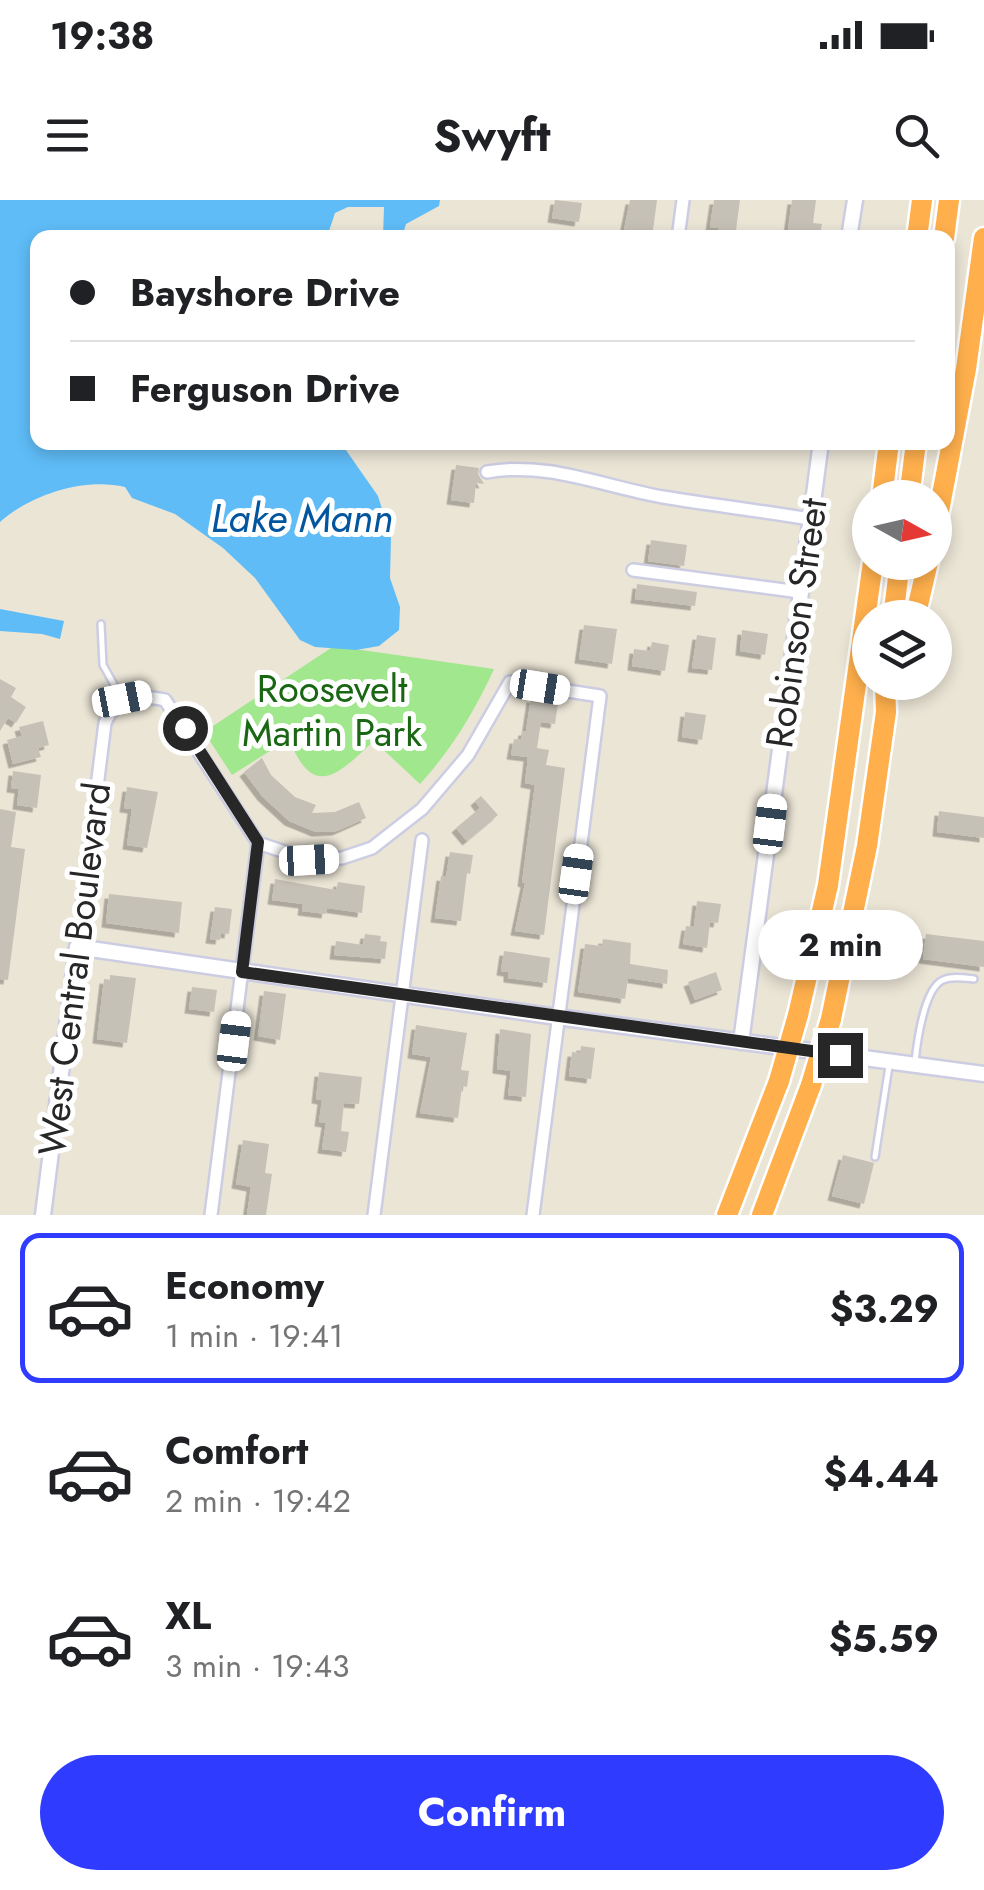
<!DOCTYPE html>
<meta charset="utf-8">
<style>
:root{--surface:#fff;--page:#f2f2f2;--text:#202124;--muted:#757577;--line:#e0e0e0;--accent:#2f3cff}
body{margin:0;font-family:Jost,sans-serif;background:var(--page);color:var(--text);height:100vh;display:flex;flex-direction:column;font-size:38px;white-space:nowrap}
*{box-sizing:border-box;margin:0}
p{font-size:32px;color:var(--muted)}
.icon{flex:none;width:55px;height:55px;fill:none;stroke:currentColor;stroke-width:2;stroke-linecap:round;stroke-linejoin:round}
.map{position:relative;height:1015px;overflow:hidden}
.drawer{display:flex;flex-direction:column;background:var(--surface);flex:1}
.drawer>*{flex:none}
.top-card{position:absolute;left:30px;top:30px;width:925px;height:220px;border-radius:20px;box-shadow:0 5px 15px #0003;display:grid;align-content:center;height:220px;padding:0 40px;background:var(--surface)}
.needle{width:65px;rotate:98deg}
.controls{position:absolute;left:852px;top:280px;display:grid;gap:20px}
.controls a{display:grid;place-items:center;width:100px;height:100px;border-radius:50%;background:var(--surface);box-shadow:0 5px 15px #0003;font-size:50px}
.end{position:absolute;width:45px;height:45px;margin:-22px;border:12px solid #272727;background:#fff;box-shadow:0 0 0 5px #fff}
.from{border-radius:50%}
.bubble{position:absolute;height:70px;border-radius:35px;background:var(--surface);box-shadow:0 5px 15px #0003;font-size:32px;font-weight:700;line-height:70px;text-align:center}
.car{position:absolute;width:30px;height:60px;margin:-30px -15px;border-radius:12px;box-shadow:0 0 8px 2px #0007;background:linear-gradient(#fff 24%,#345 0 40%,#fff 0 76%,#345 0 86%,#fff 0)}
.top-card b{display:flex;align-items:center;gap:35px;height:95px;font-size:38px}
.top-card b+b{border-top:2px solid var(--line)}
.top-card i{width:25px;height:25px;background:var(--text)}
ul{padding:18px 0 0;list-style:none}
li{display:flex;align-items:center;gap:30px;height:150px;margin:0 20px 15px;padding:0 20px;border:5px solid transparent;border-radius:20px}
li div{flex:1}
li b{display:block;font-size:38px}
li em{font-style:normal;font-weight:700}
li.selected{border-color:var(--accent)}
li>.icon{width:90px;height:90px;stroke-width:1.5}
.primary-button{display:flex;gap:20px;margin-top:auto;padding:20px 40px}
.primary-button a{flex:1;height:115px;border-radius:60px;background:var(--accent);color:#fff;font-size:40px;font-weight:700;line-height:115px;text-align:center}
.status{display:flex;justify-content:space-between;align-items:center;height:70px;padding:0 50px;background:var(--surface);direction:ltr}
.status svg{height:28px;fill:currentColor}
header{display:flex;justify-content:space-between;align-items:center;height:130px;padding:0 40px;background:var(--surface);font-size:45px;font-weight:700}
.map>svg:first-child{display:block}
.green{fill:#a1e78d}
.water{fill:#5fbcf7}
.building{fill:#c6c1b7;filter:url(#shadow)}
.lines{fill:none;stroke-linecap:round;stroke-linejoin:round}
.service-casing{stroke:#cccde2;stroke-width:10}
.minor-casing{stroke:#cccde2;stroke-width:16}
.tertiary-casing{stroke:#cccde2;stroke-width:19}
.motorway-casing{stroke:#fff;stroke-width:25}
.service{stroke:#fff;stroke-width:5}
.minor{stroke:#fff;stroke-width:11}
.tertiary{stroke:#fff;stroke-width:14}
.motorway{stroke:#ffb04d;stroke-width:20}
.motorway-bridge-casing{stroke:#fff;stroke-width:25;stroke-linecap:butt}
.motorway-bridge{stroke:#ffb04d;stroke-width:20}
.route{stroke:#272727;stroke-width:12}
.labels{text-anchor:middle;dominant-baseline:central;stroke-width:10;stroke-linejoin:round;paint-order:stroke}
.street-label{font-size:38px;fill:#272727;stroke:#fff}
.park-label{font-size:38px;fill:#1a6713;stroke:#fff}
.water-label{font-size:40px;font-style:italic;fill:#03559e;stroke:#fff}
</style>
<div class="status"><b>19:38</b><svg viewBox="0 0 49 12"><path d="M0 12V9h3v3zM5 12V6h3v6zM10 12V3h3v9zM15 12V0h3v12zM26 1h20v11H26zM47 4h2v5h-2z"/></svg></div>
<header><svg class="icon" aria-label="menu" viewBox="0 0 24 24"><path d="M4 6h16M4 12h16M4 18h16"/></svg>Swyft<svg class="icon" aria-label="search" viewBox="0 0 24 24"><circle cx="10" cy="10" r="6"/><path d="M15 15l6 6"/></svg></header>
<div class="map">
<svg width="984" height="1015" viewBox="0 0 984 1015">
<defs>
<filter id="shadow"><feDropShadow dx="-4.5" dy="4.5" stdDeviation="0" flood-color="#0004"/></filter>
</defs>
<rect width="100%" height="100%" fill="#ebe5d6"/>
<path class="green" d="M334 446 494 469C475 511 451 550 420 584L374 541C339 573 314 602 289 539L232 575 204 532Z"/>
<g class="water">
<path d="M0 0H440L439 6 406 24 402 37H383L384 7H348L335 13 327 37 38 38V242L341 243 378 296 391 338 390 378 400 407 399 430 379 446 356 450 315 447 300 440 255 378 223 348 175 314 132 298 125 287C84 277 30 295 0 322Z"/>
<polygon points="0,409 64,421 60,439 42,434 0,431"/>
</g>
<g class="building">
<polygon points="555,0 582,3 579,22 552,18"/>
<polygon points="630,0 657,0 652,38 623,35"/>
<polygon points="714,0 740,0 735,38 718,38 719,28 710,27"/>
<polygon points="792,0 816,0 813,23 822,24 820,35 788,30"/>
<polygon points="456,265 479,268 478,274 484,284 476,283 474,303 451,300"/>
<polygon points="651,340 687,345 684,366 648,361"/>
<polygon points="637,384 697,392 695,406 635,399"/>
<polygon points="584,425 617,429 612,464 579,459"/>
<polygon points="742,430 768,434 765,455 740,451"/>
<polygon points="697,435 716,438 712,470 692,468"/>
<polygon points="652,442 669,445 665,471 632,466 634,449 650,451"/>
<polygon points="0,479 16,488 11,497 26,507 16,523 8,518 0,531"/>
<polygon points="531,498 558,503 555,524 541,522 537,548 549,550 546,565 565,568 544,735 515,731 525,683 522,682 535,585 525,583 528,557 511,555 514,539 521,540 523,531 526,531"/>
<polygon points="685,512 706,515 702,540 682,537"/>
<polygon points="43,521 49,545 38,548 41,557 13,564 7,540 22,536 19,527"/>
<polygon points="262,558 271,575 295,597 316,605 312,613 335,612 359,602 366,618 337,631 316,632 289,621 262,596 244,572"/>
<polygon points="13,571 41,575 37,608 17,605 19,589 11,588"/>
<polygon points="127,587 158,592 147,648 127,645 132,609 124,608"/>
<polygon points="481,596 498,615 467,641 456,628 480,608 475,601"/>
<polygon points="0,609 16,612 11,647 25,649 8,780 0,779"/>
<polygon points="939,611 984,617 984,638 937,632"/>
<polygon points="450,652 473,655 470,674 467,673 461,721 435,718 441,676 446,677"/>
<polygon points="275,679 336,690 338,682 365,686 362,713 327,708 326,714 302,711 303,704 272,700"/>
<polygon points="109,694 182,702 179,733 106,723"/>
<polygon points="697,701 721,704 718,723 710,722 707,748 683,744 686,726 694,727"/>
<polygon points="215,707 232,709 229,734 221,733 220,740 210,739"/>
<polygon points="365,734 381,736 380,741 387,742 385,759 334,755 336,741 363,745"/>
<polygon points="926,734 984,741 984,767 923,759"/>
<polygon points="603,739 631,743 630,764 668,770 667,784 628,778 625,799 578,792 585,744 602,746"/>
<polygon points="504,751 550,758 547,783 508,778 508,772 501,771"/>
<polygon points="716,772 722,790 695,800 688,782"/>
<polygon points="110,775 136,778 127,843 97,839 104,779 110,780"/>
<polygon points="192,787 217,790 214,812 189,809"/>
<polygon points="264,791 286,794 280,840 258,836"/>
<polygon points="416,825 467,833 461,870 469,871 467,887 462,886 458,918 420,913 431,857 412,854"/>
<polygon points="500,829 531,834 526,897 508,895 511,871 497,869"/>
<polygon points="581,846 595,848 591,879 569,876 572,852 580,853"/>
<polygon points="319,872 362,877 359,904 344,903 341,931 349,932 346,952 322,949 326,923 319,922 322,900 316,899"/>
<polygon points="243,940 269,944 265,973 272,974 266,1015 247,1015 251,987 236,984"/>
<polygon points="843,955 874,963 864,1004 832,996"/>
</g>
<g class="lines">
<g class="service-casing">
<g id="service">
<polyline points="101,424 103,465 122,499"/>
<path d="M915 862C917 843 924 788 943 780 952 776 964 778 974 779"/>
<polyline points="875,957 889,866"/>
</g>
</g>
<g class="minor-casing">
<g id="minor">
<polyline points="678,38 683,0"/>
<path d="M487 272C547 261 605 287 663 297 712 305 761 311 810 319"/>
<polyline points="633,370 800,392"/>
<path d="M77 747 105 523C117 495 137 494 165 500L258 643 309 660 342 658 372 648 422 609 468 555 510 482 600 496 533 1015"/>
<polyline points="211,1015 258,643"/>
<polyline points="374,1015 422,640"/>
</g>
</g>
<g class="tertiary-casing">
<g id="tertiary">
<polyline points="849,38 855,0"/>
<polyline points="741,842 821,242"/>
<polyline points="43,1015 77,747 557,817 984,874"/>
</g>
</g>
<g class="motorway-casing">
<g id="motorway">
<polyline points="917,38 922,0"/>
<polyline points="944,38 949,0"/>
<polyline points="882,298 889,242"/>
<polyline points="909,298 916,242"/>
<polyline points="935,332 966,169 984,38"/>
<polyline points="893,418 900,362"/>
<polyline points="915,418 928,362"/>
<polyline points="798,815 828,685 873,362"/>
<polyline points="831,819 867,646 886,512 885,482"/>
<polyline points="727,1015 779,881"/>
<polyline points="762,1015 811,885"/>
</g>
</g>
<use href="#service" class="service"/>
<use href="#minor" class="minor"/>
<use href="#tertiary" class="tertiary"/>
<use href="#motorway" class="motorway"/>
<g class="motorway-bridge-casing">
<g id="motorway-bridge">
<polyline points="779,881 798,815"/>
<polyline points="811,885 831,819"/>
</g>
</g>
<use href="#motorway-bridge" class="motorway-bridge"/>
</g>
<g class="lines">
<polyline class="route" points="185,528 258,642 242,772 840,855"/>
</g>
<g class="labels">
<g class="street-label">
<text transform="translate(796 423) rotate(-82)">Robinson Street</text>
<text transform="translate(74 769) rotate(-83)">West Central Boulevard</text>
</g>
<g class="park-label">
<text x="332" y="488">Roosevelt<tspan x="332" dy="44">Martin Park</tspan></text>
</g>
<g class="water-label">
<text x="302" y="318">Lake Mann</text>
</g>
</g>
</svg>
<div class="controls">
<a><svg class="needle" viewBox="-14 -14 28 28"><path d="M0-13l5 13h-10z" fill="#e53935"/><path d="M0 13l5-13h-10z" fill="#757577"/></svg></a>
<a><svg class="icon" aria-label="layers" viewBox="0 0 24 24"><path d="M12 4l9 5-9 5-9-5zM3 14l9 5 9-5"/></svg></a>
</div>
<i class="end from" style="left:185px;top:528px"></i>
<i class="end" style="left:840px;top:855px"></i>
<div class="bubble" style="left:758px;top:710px;width:165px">2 min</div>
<i class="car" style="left:540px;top:487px;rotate:99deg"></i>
<i class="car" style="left:122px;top:499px;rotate:79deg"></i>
<i class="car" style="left:770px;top:624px;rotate:7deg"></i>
<i class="car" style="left:309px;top:660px;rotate:87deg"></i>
<i class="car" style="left:576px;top:674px;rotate:8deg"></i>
<i class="car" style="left:234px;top:841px;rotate:7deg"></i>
<div class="top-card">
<b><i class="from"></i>Bayshore Drive</b>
<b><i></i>Ferguson Drive</b>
</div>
</div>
<section class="drawer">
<ul>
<li class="selected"><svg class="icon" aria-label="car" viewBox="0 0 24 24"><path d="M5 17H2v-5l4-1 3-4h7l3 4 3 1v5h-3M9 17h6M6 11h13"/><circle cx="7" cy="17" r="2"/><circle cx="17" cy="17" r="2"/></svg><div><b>Economy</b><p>1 min · 19:41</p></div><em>$3.29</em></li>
<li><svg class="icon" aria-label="car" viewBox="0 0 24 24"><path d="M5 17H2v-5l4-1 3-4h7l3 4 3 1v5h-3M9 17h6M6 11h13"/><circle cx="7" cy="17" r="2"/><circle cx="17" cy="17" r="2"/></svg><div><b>Comfort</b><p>2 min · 19:42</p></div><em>$4.44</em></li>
<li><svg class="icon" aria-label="car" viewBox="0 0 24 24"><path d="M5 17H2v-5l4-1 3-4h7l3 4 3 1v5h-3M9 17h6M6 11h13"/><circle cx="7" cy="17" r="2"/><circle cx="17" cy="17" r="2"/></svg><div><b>XL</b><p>3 min · 19:43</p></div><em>$5.59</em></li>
</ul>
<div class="primary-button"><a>Confirm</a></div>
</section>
